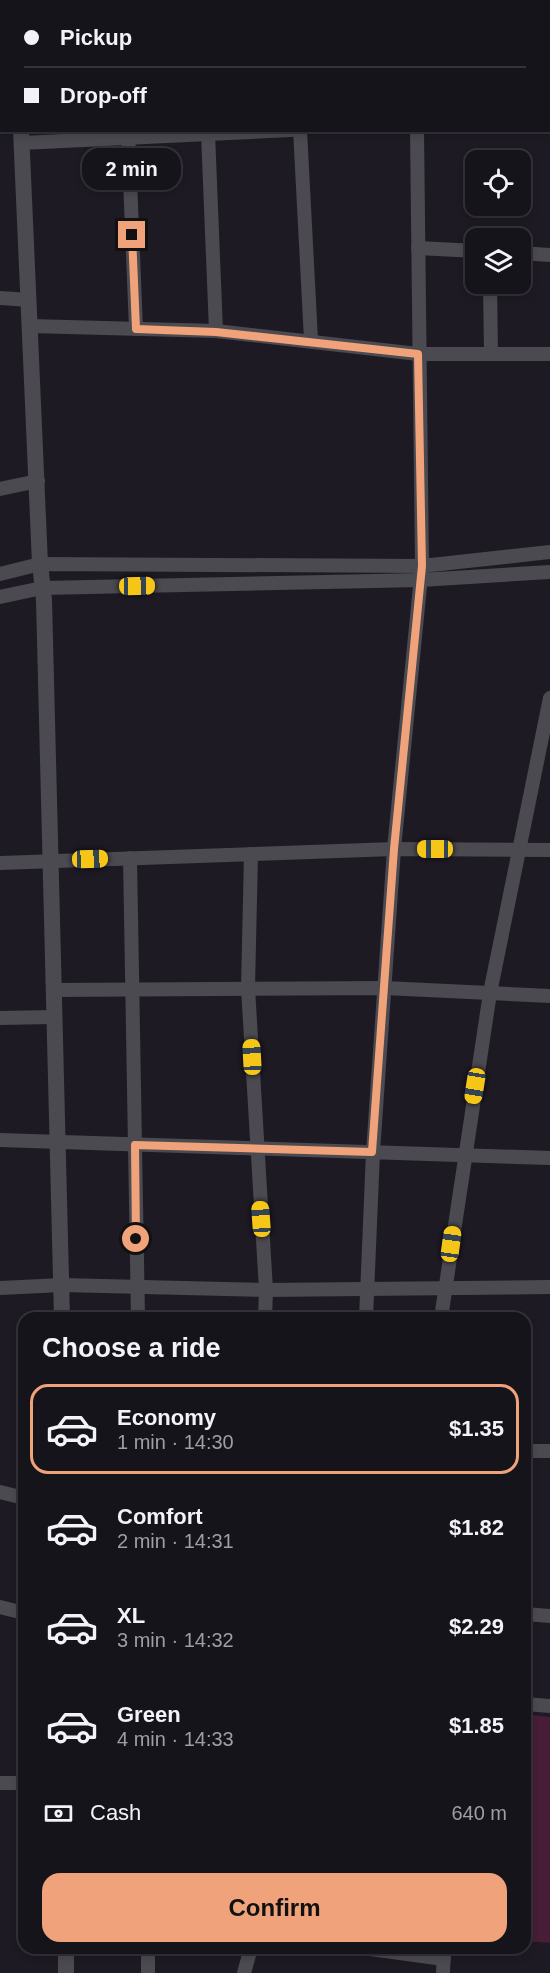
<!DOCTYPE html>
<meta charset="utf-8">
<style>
:root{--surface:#16141b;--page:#232128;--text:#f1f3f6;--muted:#9e9ea3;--line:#35333a;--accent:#f0a27a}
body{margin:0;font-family:Arial,sans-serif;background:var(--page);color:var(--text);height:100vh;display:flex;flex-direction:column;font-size:22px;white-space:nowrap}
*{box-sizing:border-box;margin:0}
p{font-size:20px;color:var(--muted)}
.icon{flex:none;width:33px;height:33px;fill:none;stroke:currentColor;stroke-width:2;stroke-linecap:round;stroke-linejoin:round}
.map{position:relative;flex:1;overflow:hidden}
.drawer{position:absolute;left:18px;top:1312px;width:513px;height:642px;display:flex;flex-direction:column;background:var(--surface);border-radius:18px;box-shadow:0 3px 9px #0003,0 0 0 2px var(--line)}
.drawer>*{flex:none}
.banner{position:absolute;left:0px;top:0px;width:550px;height:132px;box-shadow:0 3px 9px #0003,0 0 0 2px var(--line);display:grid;align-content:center;height:132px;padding:0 24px;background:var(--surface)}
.controls{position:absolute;left:465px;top:150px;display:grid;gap:12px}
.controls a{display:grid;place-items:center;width:66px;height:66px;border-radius:12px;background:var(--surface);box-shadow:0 3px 9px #0003,0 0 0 2px var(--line);font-size:30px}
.end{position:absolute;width:27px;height:27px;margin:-14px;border:8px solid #f0a27a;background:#111;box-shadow:0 0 0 3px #111}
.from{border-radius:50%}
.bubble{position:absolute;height:42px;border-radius:18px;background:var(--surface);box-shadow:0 3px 9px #0003,0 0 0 2px var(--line);font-size:20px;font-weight:600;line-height:42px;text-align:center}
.car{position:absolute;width:18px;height:36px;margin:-18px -9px;border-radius:8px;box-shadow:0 0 4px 2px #0007;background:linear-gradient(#f5c518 24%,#345 0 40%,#f5c518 0 76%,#345 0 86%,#f5c518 0)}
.banner b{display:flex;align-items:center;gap:21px;height:57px;font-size:22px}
.banner b+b{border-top:2px solid var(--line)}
.banner i{width:15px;height:15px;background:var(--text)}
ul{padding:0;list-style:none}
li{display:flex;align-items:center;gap:18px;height:90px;margin:0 12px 9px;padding:0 12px;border:3px solid transparent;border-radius:18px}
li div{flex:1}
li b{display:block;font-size:22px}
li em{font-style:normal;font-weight:600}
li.active{border-color:var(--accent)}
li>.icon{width:54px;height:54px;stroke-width:1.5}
h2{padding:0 24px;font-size:27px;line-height:72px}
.pay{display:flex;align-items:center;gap:15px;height:66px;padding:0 24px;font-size:22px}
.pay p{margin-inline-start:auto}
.cta{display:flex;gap:12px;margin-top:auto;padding:12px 24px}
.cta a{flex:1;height:69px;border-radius:18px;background:var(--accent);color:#111;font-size:24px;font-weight:600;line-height:69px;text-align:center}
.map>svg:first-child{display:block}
.green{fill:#471d38}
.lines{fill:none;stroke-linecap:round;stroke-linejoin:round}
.minor{stroke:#4a4a50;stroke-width:14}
.tertiary{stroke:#4a4a50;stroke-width:16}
.route{stroke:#f0a27a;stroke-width:8}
</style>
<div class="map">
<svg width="550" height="1973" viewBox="0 0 550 1973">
<rect width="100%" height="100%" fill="#1d1a24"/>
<polygon class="green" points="525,1714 550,1717 550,1943 525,1941"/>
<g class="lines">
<g class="minor">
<polyline points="71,0 71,2"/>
<polyline points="125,0 125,2"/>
<polyline points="290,0 290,2"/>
<polyline points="415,0 415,2"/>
<polyline points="0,112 2,112"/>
<polyline points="549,123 550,123"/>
<polyline points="128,130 136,329"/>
<polyline points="300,130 311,340"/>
<polyline points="208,133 216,331"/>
<polyline points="21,143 291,130"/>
<polyline points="418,248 476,251"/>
<polyline points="520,253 550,255"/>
<polyline points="490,284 491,354"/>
<polyline points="0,298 29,300"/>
<polyline points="30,326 216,331 418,354 550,354"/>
<polyline points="0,489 38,481"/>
<polyline points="0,574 40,564 422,566 550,552"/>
<polyline points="0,597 42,588 421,580 550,572"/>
<polyline points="251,854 248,988 266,1290 265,1318"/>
<polyline points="130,858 138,1318"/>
<polyline points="0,863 394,849 550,850"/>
<polyline points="53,990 385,988 550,996"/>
<polyline points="0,1018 53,1017"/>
<polyline points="0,1140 550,1158"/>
<polyline points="0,1288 62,1285 266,1290 550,1287"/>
<polyline points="366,1318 373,1152 394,849 422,566 417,130"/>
<polyline points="441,1318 490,993 550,698"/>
<polyline points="525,1451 550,1451"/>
<polyline points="0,1492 24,1498"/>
<polyline points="0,1607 24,1613"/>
<polyline points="525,1614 550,1616"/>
<polyline points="525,1704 550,1706"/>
<polyline points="0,1783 24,1783"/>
<polyline points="148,1948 148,1973"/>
<polyline points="363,1948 444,1959"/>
<polyline points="244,1973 251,1948"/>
<polyline points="443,1973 444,1948"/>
</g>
<g class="tertiary">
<polyline points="14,0 14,2"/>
<polyline points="21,130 40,564 44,600 62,1318"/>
<polyline points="66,1948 66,1973"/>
</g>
</g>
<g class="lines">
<polyline class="route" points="132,235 136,329 216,332 418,354 422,566 394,849 372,1152 135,1145 136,1239"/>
</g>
</svg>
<div class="controls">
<a><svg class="icon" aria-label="locate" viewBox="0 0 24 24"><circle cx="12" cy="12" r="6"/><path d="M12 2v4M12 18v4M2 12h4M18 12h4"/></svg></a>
<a><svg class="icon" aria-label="layers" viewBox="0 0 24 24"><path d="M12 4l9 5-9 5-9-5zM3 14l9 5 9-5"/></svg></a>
</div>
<i class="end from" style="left:136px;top:1239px"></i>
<i class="end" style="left:132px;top:235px"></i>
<div class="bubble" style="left:82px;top:148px;width:99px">2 min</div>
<i class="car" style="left:137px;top:586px;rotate:89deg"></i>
<i class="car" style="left:435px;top:849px;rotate:270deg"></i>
<i class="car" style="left:90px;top:859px;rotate:88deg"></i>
<i class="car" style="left:252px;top:1057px;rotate:357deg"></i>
<i class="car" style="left:475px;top:1086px;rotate:189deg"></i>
<i class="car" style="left:261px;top:1219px;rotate:356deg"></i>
<i class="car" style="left:451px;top:1244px;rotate:8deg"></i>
<div class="banner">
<b><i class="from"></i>Pickup</b>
<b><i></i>Drop-off</b>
</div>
<section class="drawer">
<h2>Choose a ride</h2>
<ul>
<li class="active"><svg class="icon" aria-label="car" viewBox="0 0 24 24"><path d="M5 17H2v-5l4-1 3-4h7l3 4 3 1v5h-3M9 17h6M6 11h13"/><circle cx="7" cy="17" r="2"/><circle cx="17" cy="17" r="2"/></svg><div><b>Economy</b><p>1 min · 14:30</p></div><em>$1.35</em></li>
<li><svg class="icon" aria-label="car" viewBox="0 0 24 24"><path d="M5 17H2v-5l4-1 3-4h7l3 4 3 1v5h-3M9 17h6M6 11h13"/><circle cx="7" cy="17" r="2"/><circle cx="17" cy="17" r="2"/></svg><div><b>Comfort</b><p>2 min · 14:31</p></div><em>$1.82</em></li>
<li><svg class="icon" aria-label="car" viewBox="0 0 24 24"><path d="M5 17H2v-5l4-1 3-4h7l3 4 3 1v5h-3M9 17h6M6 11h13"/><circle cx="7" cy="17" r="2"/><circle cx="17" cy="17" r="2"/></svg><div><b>XL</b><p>3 min · 14:32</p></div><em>$2.29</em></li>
<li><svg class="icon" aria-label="car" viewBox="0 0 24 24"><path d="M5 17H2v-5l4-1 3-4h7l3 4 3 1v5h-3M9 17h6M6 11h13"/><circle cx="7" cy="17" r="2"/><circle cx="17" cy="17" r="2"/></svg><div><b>Green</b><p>4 min · 14:33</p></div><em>$1.85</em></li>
</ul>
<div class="pay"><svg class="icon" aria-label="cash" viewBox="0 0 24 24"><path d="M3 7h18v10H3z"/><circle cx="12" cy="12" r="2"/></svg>Cash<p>640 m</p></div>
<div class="cta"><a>Confirm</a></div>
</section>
</div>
